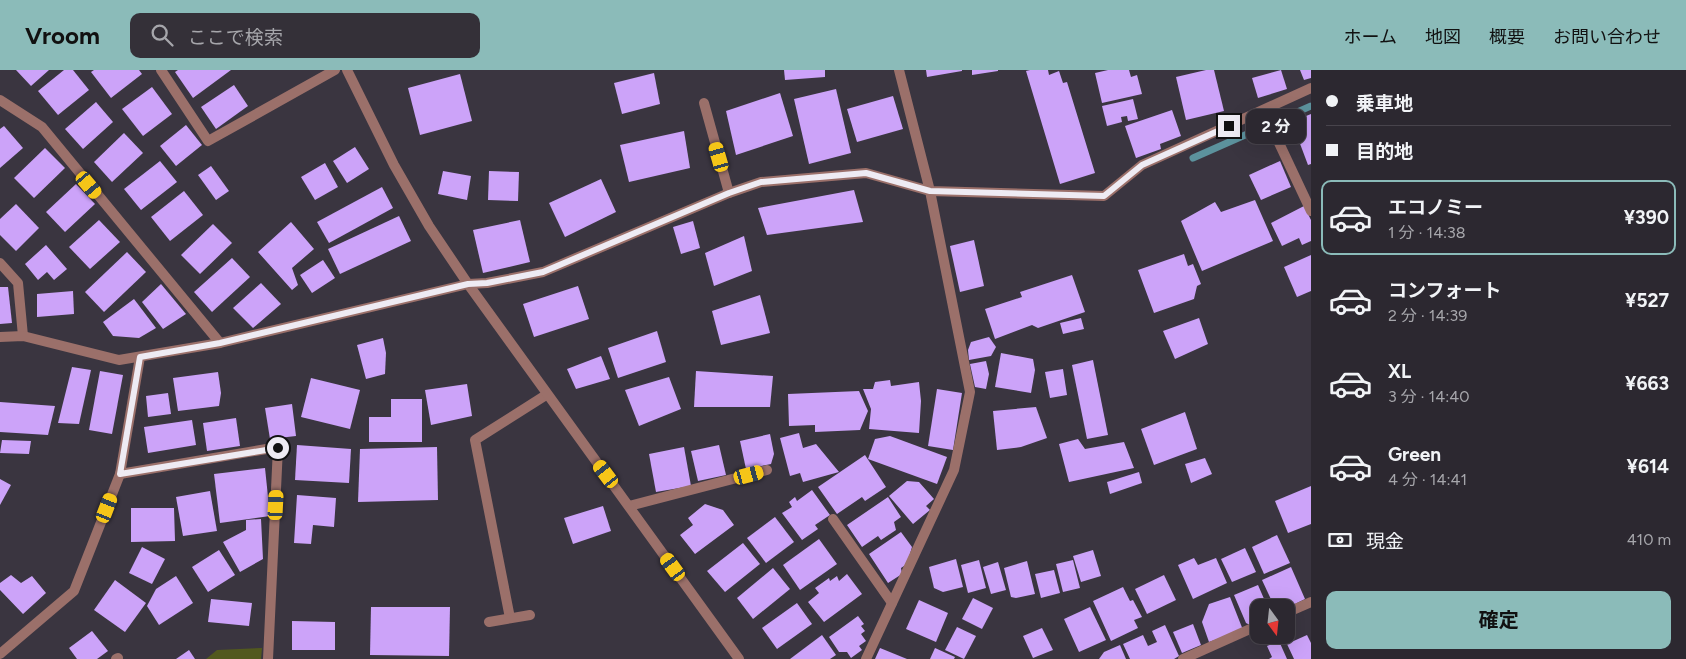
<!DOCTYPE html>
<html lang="ja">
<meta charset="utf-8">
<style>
:root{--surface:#2c2830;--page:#343038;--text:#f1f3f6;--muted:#a6a6ab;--line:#48444c;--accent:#8bbbb9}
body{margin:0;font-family:Figtree,"Noto Sans JP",sans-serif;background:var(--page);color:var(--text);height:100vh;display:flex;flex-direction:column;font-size:19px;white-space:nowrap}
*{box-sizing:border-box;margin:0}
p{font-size:16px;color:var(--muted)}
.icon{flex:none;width:28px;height:28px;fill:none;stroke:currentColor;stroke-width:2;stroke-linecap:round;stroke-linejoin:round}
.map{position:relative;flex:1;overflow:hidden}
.drawer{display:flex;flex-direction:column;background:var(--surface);width:375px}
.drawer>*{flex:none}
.guide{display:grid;align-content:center;height:110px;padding:0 15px;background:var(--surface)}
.needle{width:32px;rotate:165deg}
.fabs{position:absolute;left:1250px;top:529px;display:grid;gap:10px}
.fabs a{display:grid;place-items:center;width:45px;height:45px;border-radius:10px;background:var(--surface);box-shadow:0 5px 20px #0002,0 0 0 1px var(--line);font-size:25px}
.end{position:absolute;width:22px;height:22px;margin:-11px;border:6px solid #eeebf3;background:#111;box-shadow:0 0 0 2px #111}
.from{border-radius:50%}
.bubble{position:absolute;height:35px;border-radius:10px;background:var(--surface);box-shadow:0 5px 20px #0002,0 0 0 1px var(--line);font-size:16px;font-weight:700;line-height:35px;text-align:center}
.car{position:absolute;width:15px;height:30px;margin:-15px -8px;border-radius:6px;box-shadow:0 0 4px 1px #0007;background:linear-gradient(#f5c518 24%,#345 0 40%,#f5c518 0 76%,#345 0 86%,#f5c518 0)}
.guide b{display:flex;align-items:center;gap:18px;height:48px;font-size:19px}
.guide b+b{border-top:1px solid var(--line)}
.guide i{width:12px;height:12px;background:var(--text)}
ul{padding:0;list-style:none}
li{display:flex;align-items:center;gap:15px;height:75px;margin:0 10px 8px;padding:0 5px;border:2px solid transparent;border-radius:10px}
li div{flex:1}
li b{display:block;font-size:19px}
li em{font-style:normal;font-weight:700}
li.active{border-color:var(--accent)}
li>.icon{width:45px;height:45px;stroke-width:1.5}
.pay{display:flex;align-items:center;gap:12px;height:55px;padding:0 15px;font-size:19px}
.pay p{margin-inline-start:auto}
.cta{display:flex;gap:10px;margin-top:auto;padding:10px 15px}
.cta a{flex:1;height:58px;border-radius:10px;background:var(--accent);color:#111;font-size:20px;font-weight:700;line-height:58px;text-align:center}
header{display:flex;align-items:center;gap:30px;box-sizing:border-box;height:70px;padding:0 25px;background:var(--accent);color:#111}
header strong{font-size:24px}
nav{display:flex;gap:28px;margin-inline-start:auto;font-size:18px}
.search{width:350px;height:45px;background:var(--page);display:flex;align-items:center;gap:12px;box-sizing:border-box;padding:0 18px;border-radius:10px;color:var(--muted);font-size:19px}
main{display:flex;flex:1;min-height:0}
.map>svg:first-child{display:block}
.green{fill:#52591e}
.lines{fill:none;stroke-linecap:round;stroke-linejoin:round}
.stream{stroke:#5c929d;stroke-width:7}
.building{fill:#cca3f9}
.service{stroke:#9b706a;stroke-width:10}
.minor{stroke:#9b706a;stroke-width:10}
.tertiary{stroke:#9b706a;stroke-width:10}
.route{stroke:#eeebf3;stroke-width:6}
</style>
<header>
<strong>Vroom</strong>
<div class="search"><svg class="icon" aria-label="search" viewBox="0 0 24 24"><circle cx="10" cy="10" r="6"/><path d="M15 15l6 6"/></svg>ここで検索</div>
<nav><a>ホーム</a><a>地図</a><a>概要</a><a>お問い合わせ</a></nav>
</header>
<main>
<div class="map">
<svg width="1311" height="589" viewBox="0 0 1311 589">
<rect width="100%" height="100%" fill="#3a3540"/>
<polygon class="green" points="262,578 261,589 206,589 217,580"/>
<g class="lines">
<polyline class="stream" points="1193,88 1311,36"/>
</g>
<g class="building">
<polygon points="16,0 49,0 31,16"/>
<polygon points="64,0 73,0 89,20 58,45 38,21"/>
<polygon points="94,0 139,0 142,4 111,28 91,2"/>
<polygon points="178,0 231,0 193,28 175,2"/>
<polygon points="784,0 825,0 825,7 785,10"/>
<polygon points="926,0 962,0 962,1 927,7"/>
<polygon points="972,0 998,0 998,1 972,5"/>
<polygon points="1030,0 1048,0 1049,5 1059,1 1063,13 1067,12 1095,103 1060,114 1026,1"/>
<polygon points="1108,0 1129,0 1131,7 1137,5 1142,24 1102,33 1095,3"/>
<polygon points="1206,0 1214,0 1224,41 1186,50 1176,7"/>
<polygon points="1281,0 1287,19 1258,28 1252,8"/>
<polygon points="1300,0 1311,0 1311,8 1304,10"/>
<polygon points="654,3 660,34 622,44 614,13"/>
<polygon points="460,4 472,51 420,65 408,18"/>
<polygon points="234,15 248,36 216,59 201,37"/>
<polygon points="152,17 172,44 143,66 122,39"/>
<polygon points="836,19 851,83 809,94 794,29"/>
<polygon points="780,23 793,66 736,85 726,41"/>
<polygon points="893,26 903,59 857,72 847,39"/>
<polygon points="1133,29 1138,49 1128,51 1127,46 1121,47 1122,52 1107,56 1102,36"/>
<polygon points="96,32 113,52 83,79 65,59"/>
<polygon points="1172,40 1181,66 1160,74 1161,79 1136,88 1125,56"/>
<polygon points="1311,44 1311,94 1308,95 1293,55 1303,52 1301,48"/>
<polygon points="186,55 202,75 176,96 160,76"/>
<polygon points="4,56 23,78 0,98 0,59"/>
<polygon points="684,61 690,98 629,112 620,75"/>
<polygon points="124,63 143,83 112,112 94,92"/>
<polygon points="355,77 369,99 347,113 333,91"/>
<polygon points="45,78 65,98 34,128 14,108"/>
<polygon points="160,91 177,112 141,140 124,119"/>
<polygon points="1280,91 1291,117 1261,130 1249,105"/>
<polygon points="325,93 338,117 315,130 301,107"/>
<polygon points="211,96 229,121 216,130 198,105"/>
<polygon points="443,101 471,106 467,130 438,124"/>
<polygon points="489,101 519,102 518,131 488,130"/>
<polygon points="601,109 616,142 565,167 549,133"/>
<polygon points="76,114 95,134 65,162 46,142"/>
<polygon points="382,117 393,138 329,173 317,152"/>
<polygon points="854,120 863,152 767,165 758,138"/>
<polygon points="184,121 203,145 170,171 151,147"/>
<polygon points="1255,130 1273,171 1202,201 1181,151 1215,132 1221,142"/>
<polygon points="16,134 39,158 16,181 0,165 0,149"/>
<polygon points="1304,136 1311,150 1311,171 1302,175 1299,168 1282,176 1271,153"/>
<polygon points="399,146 411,171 340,204 328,179"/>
<polygon points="99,150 120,172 90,199 69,177"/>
<polygon points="520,150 530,192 483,203 473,160"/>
<polygon points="693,151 700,178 681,184 673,157"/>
<polygon points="291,152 314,179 292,198 298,215 292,220 258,182"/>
<polygon points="213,154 232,173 200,204 181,185"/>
<polygon points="744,166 752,201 714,216 705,183"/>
<polygon points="974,170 984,216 960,222 950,176"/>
<polygon points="46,175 67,199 54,210 47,202 38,210 25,194"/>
<polygon points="127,182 146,202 104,242 85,222"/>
<polygon points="1184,184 1188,196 1193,194 1201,214 1197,216 1194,229 1154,243 1138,200"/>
<polygon points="1311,185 1311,221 1297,227 1284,197"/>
<polygon points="232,188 250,207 212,242 194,222"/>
<polygon points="323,190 335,208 312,223 300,205"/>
<polygon points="1072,205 1085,242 1038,258 1032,255 995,269 985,239 1022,227 1020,222"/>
<polygon points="261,213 281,234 253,258 233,238"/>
<polygon points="161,214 186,244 163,259 142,232"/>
<polygon points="578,216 589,249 534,267 523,234"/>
<polygon points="0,217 8,217 12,253 0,254"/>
<polygon points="73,221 74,244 37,247 37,224"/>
<polygon points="760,225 770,263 721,275 712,241"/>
<polygon points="134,229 156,258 139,268 113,266 103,252"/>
<polygon points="1081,248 1084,259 1063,264 1060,253"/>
<polygon points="1199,248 1208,274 1175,289 1163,261"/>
<polygon points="657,261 666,292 618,308 608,278"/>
<polygon points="989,267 996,277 991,286 969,290 968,280 971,272"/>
<polygon points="383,268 386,283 385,304 366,309 357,275"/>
<polygon points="1001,283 1033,289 1035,300 1031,323 995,317"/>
<polygon points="601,286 610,309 576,319 567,299"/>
<polygon points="1093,290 1108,365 1087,369 1072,295"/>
<polygon points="986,291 989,304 986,319 975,317 970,294"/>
<polygon points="72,297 91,300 79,354 58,353"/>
<polygon points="1063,299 1067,325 1050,328 1045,302"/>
<polygon points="100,301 123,305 112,364 89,360"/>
<polygon points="696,301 773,306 770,337 694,337"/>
<polygon points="218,302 221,323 219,336 178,341 173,308"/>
<polygon points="669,307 681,339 639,356 625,320"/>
<polygon points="311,308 360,320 350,359 301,347"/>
<polygon points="890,310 891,316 919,312 921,331 919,363 869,359 871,339 863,319 873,319 875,312"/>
<polygon points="467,314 472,346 431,355 425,320"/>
<polygon points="937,319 962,323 953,380 928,376"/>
<polygon points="859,321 868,341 860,360 815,362 815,355 789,356 788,324"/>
<polygon points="168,323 171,344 148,347 146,326"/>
<polygon points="391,329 422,329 422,372 369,372 369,347 391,347"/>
<polygon points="0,332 55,336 48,365 0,362"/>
<polygon points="292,334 296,366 270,369 265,338"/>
<polygon points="1036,337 1047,368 1021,377 997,380 993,341"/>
<polygon points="1185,342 1197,379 1154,395 1141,359"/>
<polygon points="236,348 240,376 207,381 203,353"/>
<polygon points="192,350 196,375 148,383 144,357"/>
<polygon points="799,363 803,378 816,374 839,402 803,412 800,403 790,406 780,368"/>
<polygon points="770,364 774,384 771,394 746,399 740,371"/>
<polygon points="890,366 947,387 937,414 868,389 875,369"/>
<polygon points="1078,369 1085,379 1124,372 1134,398 1069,412 1059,374"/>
<polygon points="2,370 31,371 29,384 0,383"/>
<polygon points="297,375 351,379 349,413 295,410"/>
<polygon points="719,375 726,405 698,411 691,381"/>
<polygon points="437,377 438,430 358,432 360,379"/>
<polygon points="684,377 691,416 656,422 649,384"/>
<polygon points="865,385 886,417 865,431 862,427 837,444 818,417"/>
<polygon points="1205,388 1212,404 1191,413 1185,394"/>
<polygon points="265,398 270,446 220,453 214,404"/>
<polygon points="1139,402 1142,413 1110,424 1107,412"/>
<polygon points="0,409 11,415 0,435"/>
<polygon points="907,411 919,412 934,429 926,436 930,440 913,454 889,426"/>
<polygon points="1311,416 1311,454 1288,463 1275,431"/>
<polygon points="812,420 830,445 815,455 818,459 802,470 782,443 792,437 789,432 795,427 797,431"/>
<polygon points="210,421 217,461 183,466 176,427"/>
<polygon points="297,425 336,428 334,457 313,455 311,474 294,473"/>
<polygon points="888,427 901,447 894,452 896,460 881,470 878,466 862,477 847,455"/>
<polygon points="705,434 723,440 734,455 695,484 680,465 693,455 688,448"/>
<polygon points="603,436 611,461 573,474 564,448"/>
<polygon points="131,438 174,438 175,471 131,472"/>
<polygon points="775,447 794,472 766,493 747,468"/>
<polygon points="261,449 263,489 240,502 223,472 246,460 246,450"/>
<polygon points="901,462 912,477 907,494 901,498 902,504 888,513 869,484"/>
<polygon points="1277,465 1290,493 1264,504 1252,477"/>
<polygon points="819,469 837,494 800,520 783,495"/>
<polygon points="743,473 760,494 725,522 707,501"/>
<polygon points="142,477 165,489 152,514 129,503"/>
<polygon points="1245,478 1256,502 1232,512 1221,489"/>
<polygon points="219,480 235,505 208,522 192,497"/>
<polygon points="1093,480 1101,506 1081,512 1073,486"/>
<polygon points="1194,488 1198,495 1216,488 1227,513 1193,529 1178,495"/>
<polygon points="956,489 963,517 943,522 934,518 929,497"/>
<polygon points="979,490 986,518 968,523 961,495"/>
<polygon points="1073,490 1080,518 1063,522 1056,494"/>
<polygon points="1027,491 1035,524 1016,528 1011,527 1004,498"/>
<polygon points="998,492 1006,520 991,524 983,497"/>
<polygon points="1291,497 1305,529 1287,538 1275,538 1262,510"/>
<polygon points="773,498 790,519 753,549 737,528"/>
<polygon points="1054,500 1060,523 1041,528 1035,504"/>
<polygon points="847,504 862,524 824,552 808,532 819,523 815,518 829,508 830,511 837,506 839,511"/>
<polygon points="11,505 21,513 32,506 46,523 23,544 0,520 0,513"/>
<polygon points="1164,505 1176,530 1147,544 1135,519"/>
<polygon points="176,506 193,533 159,555 147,536 156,519"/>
<polygon points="115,510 146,533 125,562 94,540"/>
<polygon points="1258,515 1268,538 1259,538 1259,551 1250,555 1246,553 1234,525"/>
<polygon points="1123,517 1130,531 1133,530 1142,547 1134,550 1138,558 1111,571 1093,531"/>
<polygon points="1230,527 1243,560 1209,572 1202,552 1209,534"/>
<polygon points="973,528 993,538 982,559 962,549"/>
<polygon points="211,529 252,533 249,556 208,552"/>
<polygon points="919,530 948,543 936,572 906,559"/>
<polygon points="797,533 812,554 777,579 762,558"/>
<polygon points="371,537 450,537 449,586 370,585"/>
<polygon points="1090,537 1106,570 1079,582 1064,549"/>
<polygon points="858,546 864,554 861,556 865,561 861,564 866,571 859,576 862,580 851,588 847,582 839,582 829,567"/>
<polygon points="292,551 335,552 335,580 292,580"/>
<polygon points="1193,554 1201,575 1182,583 1173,562"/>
<polygon points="1165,555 1179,586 1174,589 1130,589 1123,574 1143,565 1148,576 1157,572 1152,561"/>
<polygon points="957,557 976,566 964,589 945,580"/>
<polygon points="1042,558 1053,580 1033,588 1023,566"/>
<polygon points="92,561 108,581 97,589 77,589 69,578"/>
<polygon points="822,565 836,585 830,589 790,589"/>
<polygon points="1307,565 1311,573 1311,589 1294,589 1287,574"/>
<polygon points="1279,571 1287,589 1269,589 1272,587 1267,576"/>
<polygon points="1120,575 1126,589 1099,589 1104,582"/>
<polygon points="880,578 907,589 875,589"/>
<polygon points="935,578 955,587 954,589 930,589"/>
<polygon points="189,580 195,589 176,589"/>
</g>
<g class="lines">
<g class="service">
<polyline points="510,548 475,370 546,325"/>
<polyline points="489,552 530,545"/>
</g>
<g class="minor">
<polyline points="161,0 208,71 335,0"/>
<polyline points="0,30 42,57 220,273"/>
<polyline points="704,33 729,123"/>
<polyline points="1264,41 1311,141"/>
<polyline points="0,193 18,213 23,266"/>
<polyline points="0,267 23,266 119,290 220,273 468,214 487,213 543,202 729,123 761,112 866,103 930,121 1104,126 1142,95 1311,18"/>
<polyline points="120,404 278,377 268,589"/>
<polyline points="629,436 767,400"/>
<polyline points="833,449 892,533"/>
<polyline points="1286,543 1311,532"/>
<polyline points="0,584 74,521 120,404 140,287"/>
<polyline points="116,589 118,588"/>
<polyline points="866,589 954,400 970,322 930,121 899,0"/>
<polyline points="1183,589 1259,555"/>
</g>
<polyline class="tertiary" points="347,0 394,95 429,156 468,214 739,589"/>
</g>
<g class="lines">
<polyline class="route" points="278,378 120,404 140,287 220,273 468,214 487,213 543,202 729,123 761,112 866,103 930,121 1104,126 1142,95 1229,56"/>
</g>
</svg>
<div class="fabs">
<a><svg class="needle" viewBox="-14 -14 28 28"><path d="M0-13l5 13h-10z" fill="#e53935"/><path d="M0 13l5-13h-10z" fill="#a6a6ab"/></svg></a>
</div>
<i class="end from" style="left:278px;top:378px"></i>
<i class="end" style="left:1229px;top:56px"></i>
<div class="bubble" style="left:1246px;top:39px;width:60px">2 分</div>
<i class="car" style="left:719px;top:87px;rotate:344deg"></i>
<i class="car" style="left:89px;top:115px;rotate:140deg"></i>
<i class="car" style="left:606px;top:404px;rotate:323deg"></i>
<i class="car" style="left:749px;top:405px;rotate:75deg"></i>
<i class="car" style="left:276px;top:435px;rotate:3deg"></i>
<i class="car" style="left:107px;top:438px;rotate:21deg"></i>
<i class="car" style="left:673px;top:497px;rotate:324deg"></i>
</div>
<section class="drawer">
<div class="guide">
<b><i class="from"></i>乗車地</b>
<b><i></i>目的地</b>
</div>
<ul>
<li class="active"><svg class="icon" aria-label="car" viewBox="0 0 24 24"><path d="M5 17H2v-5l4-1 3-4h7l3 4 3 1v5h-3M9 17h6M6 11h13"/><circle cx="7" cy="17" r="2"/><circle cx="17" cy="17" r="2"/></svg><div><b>エコノミー</b><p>1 分 · 14:38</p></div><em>¥390</em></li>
<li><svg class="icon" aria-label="car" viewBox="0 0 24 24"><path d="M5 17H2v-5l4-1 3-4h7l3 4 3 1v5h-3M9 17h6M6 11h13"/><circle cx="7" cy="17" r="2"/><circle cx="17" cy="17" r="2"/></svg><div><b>コンフォート</b><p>2 分 · 14:39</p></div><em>¥527</em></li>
<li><svg class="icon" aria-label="car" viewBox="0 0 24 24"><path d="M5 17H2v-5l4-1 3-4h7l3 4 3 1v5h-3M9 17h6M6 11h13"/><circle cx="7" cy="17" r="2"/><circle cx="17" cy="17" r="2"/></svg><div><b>XL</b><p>3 分 · 14:40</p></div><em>¥663</em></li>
<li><svg class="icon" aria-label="car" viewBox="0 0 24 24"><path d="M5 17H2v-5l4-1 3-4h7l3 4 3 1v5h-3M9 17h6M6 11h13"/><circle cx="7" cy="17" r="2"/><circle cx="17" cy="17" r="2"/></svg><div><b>Green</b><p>4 分 · 14:41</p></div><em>¥614</em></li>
</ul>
<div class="pay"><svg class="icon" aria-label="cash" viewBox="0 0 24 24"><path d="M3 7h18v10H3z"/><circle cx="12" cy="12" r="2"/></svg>現金<p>410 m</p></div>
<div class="cta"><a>確定</a></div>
</section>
</main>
